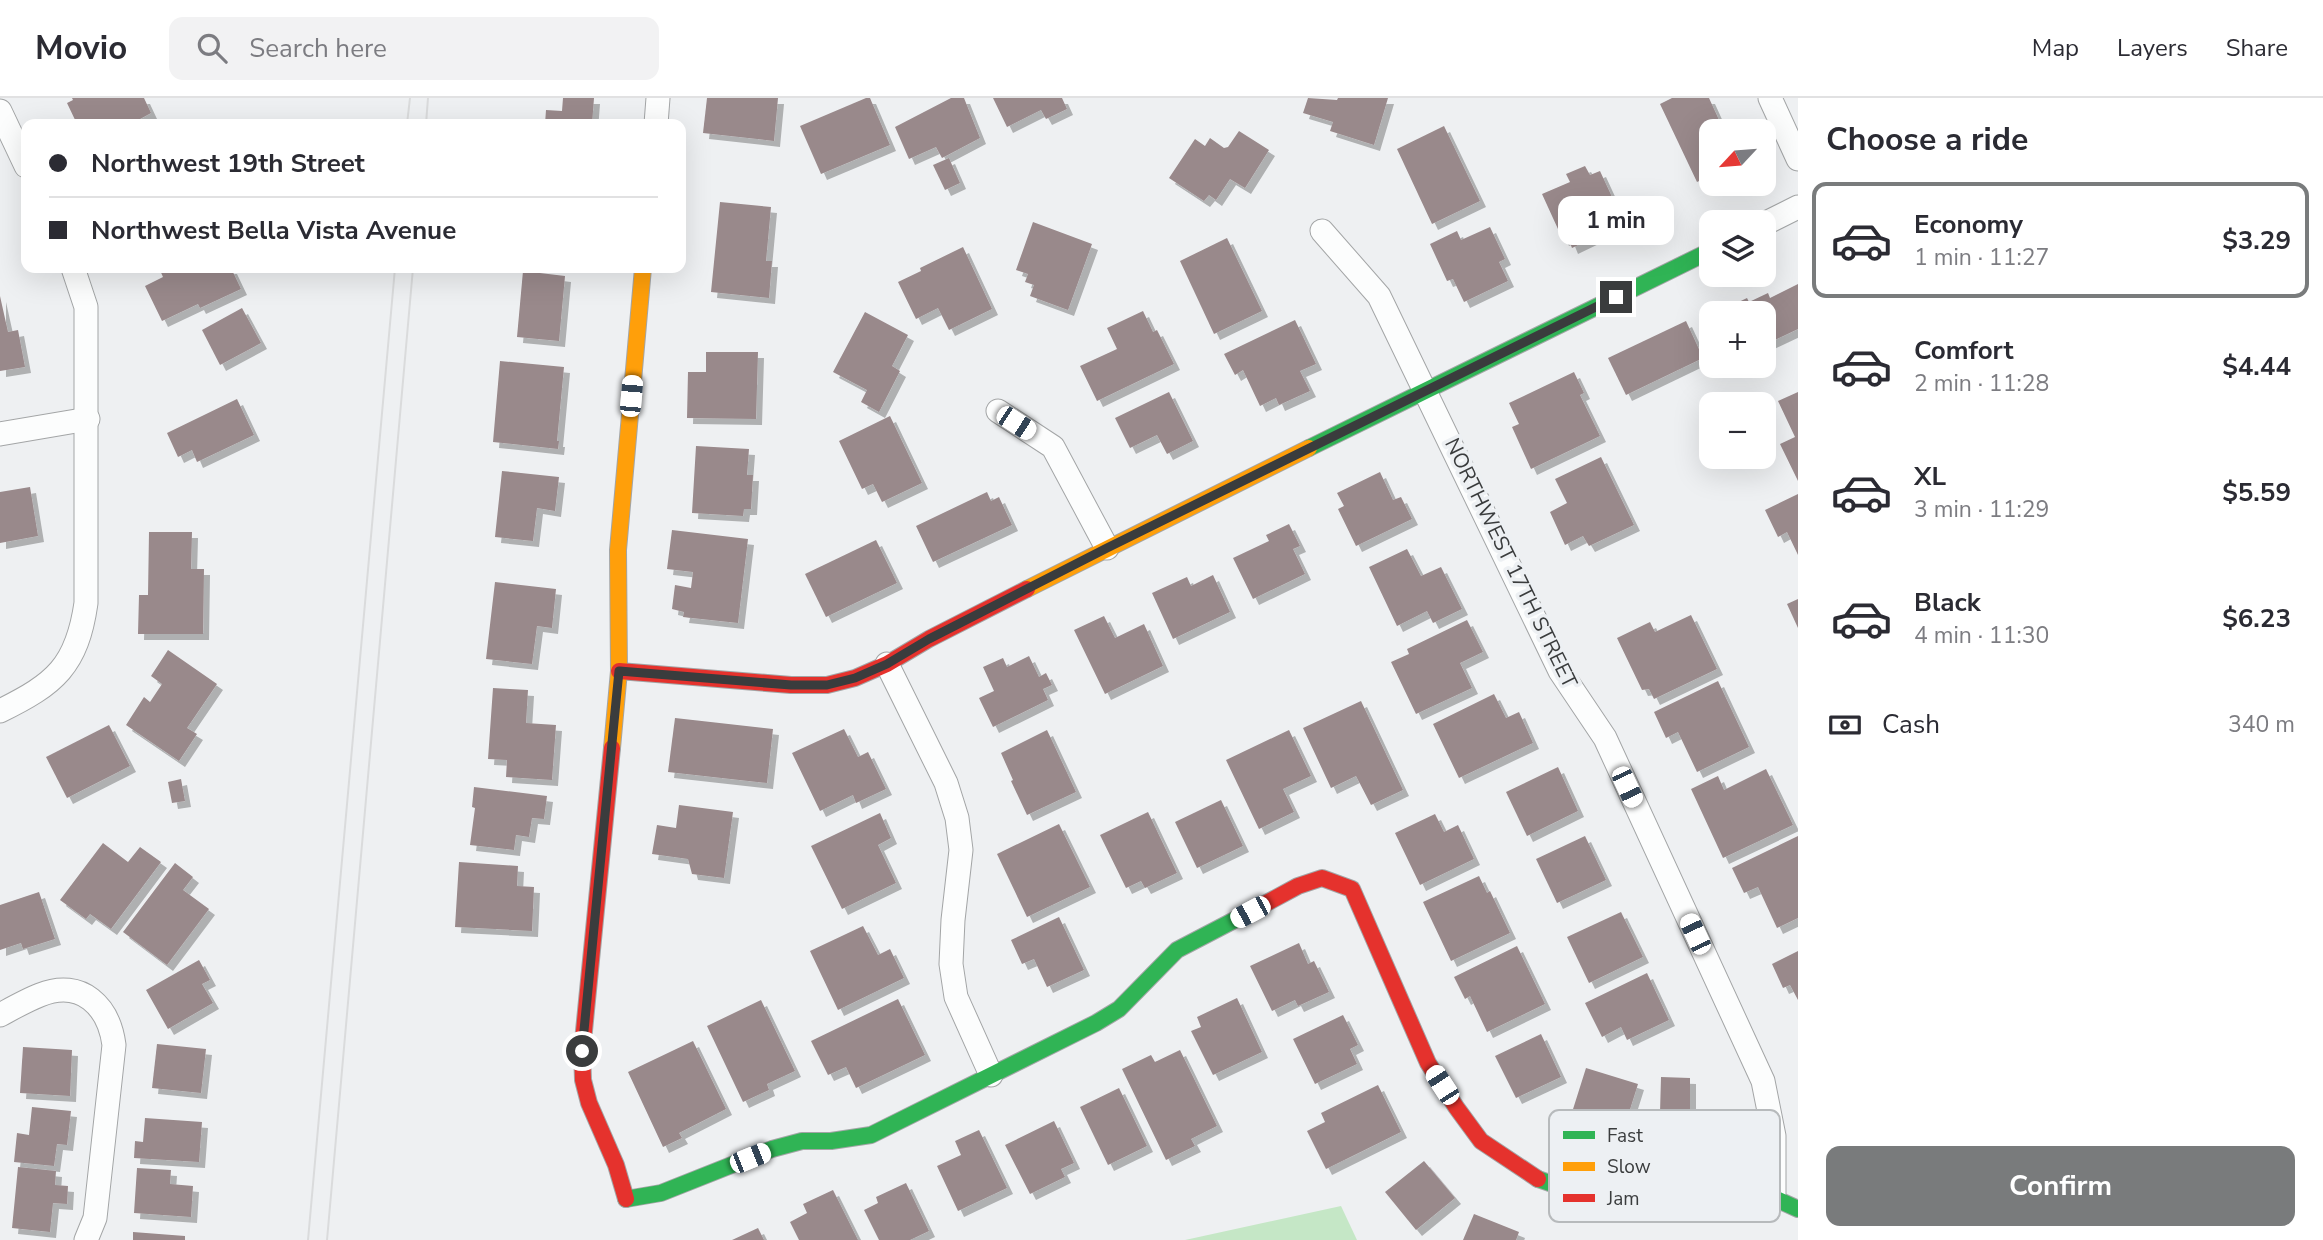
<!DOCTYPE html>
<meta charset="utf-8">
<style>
:root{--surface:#fff;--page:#f2f2f3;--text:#2b2b33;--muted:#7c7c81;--line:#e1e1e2;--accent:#797b7c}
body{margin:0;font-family:"Nunito Sans",sans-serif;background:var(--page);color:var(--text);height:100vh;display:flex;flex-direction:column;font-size:26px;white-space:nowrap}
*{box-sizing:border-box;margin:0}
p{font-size:23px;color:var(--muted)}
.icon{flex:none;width:38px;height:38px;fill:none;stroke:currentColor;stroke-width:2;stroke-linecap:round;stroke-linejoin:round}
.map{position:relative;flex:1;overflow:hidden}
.panel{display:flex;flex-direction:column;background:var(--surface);width:525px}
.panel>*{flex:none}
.guide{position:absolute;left:21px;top:21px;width:665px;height:154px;border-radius:14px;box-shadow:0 7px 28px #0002;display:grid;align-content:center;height:154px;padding:0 28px;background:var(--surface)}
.needle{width:46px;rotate:244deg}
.controls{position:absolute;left:1699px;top:21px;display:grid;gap:14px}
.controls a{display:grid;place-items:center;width:77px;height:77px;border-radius:14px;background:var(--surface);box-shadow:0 7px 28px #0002;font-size:35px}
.end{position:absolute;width:32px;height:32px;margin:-16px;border:9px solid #3a3c3d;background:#fff;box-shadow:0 0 0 4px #fff}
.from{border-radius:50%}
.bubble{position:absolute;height:49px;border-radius:14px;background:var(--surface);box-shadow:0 7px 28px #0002;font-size:23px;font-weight:700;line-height:49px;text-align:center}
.car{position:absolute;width:21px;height:42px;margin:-21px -10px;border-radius:9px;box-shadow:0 0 5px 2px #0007;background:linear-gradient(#fff 24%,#345 0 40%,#fff 0 76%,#345 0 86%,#fff 0)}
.guide b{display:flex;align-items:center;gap:24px;height:66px;font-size:26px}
.guide b+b{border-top:2px solid var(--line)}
.guide i{width:18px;height:18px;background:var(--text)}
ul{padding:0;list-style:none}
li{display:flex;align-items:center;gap:21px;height:116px;margin:0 14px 10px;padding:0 14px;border:4px solid transparent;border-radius:14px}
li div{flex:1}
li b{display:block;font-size:26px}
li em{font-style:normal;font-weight:700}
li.selected{border-color:var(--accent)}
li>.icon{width:63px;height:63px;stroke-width:1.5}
h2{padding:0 28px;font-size:32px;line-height:84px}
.pay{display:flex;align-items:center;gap:18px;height:77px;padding:0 28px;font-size:26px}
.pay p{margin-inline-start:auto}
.action{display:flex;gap:14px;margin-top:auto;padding:14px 28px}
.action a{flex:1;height:80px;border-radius:14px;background:var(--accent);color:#fff;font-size:28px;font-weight:700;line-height:80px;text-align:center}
header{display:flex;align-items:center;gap:42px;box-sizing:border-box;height:98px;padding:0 35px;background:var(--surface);border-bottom:2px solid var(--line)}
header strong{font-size:33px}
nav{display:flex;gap:38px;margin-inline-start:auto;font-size:24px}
.search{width:490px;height:63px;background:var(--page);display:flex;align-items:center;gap:18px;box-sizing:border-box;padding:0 24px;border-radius:14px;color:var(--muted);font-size:26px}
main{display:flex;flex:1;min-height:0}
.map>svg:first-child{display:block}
.green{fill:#c5e7c6}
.building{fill:#99898b;filter:url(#shadow)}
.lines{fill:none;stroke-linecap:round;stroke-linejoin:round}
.street-casing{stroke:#a3a5a6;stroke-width:25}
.fast-casing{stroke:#a3a5a6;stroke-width:18}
.slow-casing{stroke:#a3a5a6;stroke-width:18}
.jam-casing{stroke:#a3a5a6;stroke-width:18}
.street{stroke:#fcfdfd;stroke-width:23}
.fast{stroke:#30b455;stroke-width:16}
.slow{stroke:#ff9f0a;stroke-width:16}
.jam{stroke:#e5322d;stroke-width:16}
.tram{stroke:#dadbdc;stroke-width:2}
.route{stroke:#3a3c3d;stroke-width:9}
.labels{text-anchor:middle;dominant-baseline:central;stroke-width:7;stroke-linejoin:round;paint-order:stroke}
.street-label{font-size:21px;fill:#3a3c3d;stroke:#edf0f3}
.key{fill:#edf0f3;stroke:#b7babc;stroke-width:2}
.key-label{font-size:19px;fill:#3a3c3d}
</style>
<header>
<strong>Movio</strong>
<div class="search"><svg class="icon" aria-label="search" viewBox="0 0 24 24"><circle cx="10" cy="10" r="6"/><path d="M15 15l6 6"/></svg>Search here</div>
<nav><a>Map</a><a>Layers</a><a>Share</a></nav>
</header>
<main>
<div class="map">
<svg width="1798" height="1142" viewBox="0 0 1798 1142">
<defs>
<filter id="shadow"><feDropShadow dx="6" dy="6" stdDeviation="0" flood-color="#0004"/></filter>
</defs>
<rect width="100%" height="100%" fill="#eef0f2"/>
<polygon class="green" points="1341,1108 1357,1142 1185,1142"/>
<g class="building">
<polygon points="72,0 144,0 151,15 140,21 143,26 77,26 67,5 73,2"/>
<polygon points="563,0 594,0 592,26 545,26 546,12 562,13"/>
<polygon points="707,0 778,0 774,43 703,35"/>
<polygon points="866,0 870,0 890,47 821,76 800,28"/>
<polygon points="951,0 964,0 980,40 942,60 936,49 909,61 895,29"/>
<polygon points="993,0 1062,0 1067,11 1046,21 1041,12 1007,29"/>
<polygon points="1308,0 1337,2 1338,0 1388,0 1374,47 1330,33 1333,24 1303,15"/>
<polygon points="1672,0 1709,0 1724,33 1712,33 1712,77 1697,84 1660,6"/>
<polygon points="1444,28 1480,103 1432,126 1397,51"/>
<polygon points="1239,33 1269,52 1245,90 1230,81 1216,102 1209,97 1204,103 1169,80 1195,41 1205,48 1210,40 1224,50 1228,49"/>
<polygon points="949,60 960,85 945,92 933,67"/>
<polygon points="1585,68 1590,77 1600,73 1618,112 1593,123 1599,137 1572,150 1568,140 1563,142 1542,96 1570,84 1566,76"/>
<polygon points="720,104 771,109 766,163 772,163 769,200 711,194"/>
<polygon points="1033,124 1092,146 1068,212 1030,198 1034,187 1025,184 1028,176 1016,172"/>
<polygon points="1490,129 1505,161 1499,164 1508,183 1464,204 1453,181 1447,183 1430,146 1457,133 1461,142"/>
<polygon points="1227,140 1262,213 1214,236 1180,163"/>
<polygon points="963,149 992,211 949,232 938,210 916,221 898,184 921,173 920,170"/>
<polygon points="159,170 231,170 241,191 200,210 198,206 162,223 145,188 163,179"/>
<polygon points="523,173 565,178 559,243 517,239"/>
<polygon points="1798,186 1798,231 1764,247 1764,215 1724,215 1722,212 1747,200 1749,204 1768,195 1770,200"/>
<polygon points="0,198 8,234 18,232 25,269 0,273"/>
<polygon points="242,210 261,245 220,267 202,232"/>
<polygon points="1143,213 1153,234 1157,232 1174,266 1097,303 1080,268 1117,251 1107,230"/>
<polygon points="865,214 908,237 892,268 900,273 879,314 861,304 867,292 833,274"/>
<polygon points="1295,222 1316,266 1300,273 1310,293 1279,307 1276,300 1260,308 1243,272 1235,277 1224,256"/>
<polygon points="1686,223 1703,260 1626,297 1608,260"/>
<polygon points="706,254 758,254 756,321 687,320 688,274 706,274"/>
<polygon points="500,263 564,269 557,343 559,343 558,351 493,344"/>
<polygon points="1574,274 1584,295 1580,297 1600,338 1531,371 1512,329 1519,326 1509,305"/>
<polygon points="1169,294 1193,343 1167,356 1157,337 1130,350 1115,320"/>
<polygon points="1798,294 1798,383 1780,346 1795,339 1778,303"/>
<polygon points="237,301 254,337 197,364 192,352 178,359 167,335"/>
<polygon points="890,318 922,385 882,404 873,386 862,391 839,343"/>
<polygon points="696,348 749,351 747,377 753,377 751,411 744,411 743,418 692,415"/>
<polygon points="1601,359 1634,427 1589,448 1583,438 1565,447 1550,414 1567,405 1555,381"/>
<polygon points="502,373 559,379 555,413 537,410 533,443 495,439"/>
<polygon points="1380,374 1393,402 1401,399 1412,421 1356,448 1338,411 1344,408 1337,395"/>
<polygon points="30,389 38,438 0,445 0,394"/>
<polygon points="987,394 991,403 999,399 1012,427 933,464 916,428"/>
<polygon points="1798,396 1798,457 1787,434 1778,439 1765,412"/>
<polygon points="1289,426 1300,448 1293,451 1305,476 1253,501 1233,460 1269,443 1266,437"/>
<polygon points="672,432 748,441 738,525 683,519 684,514 672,511 675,487 691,490 693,474 667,471"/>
<polygon points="149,434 192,434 191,471 204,471 203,536 138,536 139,497 148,497"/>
<polygon points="876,442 897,485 826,519 805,476"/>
<polygon points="1407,451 1421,478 1441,469 1462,511 1433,525 1427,513 1397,528 1369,469"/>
<polygon points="1213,477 1230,514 1173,541 1152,495 1187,479 1191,488"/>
<polygon points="495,484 556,491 552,530 537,528 532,566 486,561"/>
<polygon points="1798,501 1798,530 1787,506"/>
<polygon points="1691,517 1717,571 1654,601 1649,591 1642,592 1617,540 1650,524 1655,534"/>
<polygon points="1104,518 1115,540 1144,526 1163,568 1105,596 1074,532"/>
<polygon points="1467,522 1483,554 1460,565 1472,590 1416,616 1391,564 1409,556 1407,551"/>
<polygon points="168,552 217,586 187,630 197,636 179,663 126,627 144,599 150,604 162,586 151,578"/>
<polygon points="1029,558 1039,579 1046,575 1052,587 1043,591 1048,602 993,629 979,600 994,593 983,569 1003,560 1007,569"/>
<polygon points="1718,583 1749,649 1697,674 1678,634 1666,640 1654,614"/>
<polygon points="493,590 528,592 526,625 556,627 552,682 506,679 507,662 488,661"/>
<polygon points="1494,596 1506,620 1519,614 1533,645 1459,680 1433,626"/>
<polygon points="1361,603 1403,692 1371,707 1356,678 1331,690 1303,630"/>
<polygon points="675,620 773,631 767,685 668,674"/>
<polygon points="109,627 130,668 67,700 46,659"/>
<polygon points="844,631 858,659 868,654 886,691 856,705 853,697 820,713 792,655"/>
<polygon points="1047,632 1076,694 1027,717 1011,683 1013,682 1001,655"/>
<polygon points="1289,632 1311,678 1283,691 1294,714 1259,731 1226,662"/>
<polygon points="1558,669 1578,713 1527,738 1506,694"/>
<polygon points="1766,671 1793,727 1723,760 1691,691 1718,678 1724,692"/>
<polygon points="181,681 185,703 172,705 168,684"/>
<polygon points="474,689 547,698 544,721 532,720 529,739 516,737 514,752 470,747 475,710 472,709"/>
<polygon points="1221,702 1243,748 1197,770 1175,724"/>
<polygon points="679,707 733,714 724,780 692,776 688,761 652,756 657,727 676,730"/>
<polygon points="1148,714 1177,775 1145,790 1141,783 1126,790 1100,737"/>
<polygon points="880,715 891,740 878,747 896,785 842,811 811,748"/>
<polygon points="1435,716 1444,734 1458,727 1474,761 1420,787 1395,735"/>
<polygon points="1059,726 1090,789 1027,819 997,756"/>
<polygon points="1585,738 1606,782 1557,805 1536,761"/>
<polygon points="1798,738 1798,820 1777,830 1758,789 1744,795 1732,770"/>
<polygon points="103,745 128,764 140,749 161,764 111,831 90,816 86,821 60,802"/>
<polygon points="459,764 518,768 517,788 534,789 532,833 455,829"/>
<polygon points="175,765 193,779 183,792 209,811 167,867 123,834"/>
<polygon points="1479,778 1487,795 1490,793 1510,835 1451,863 1423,804"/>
<polygon points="39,794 55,841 23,851 21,845 0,852 0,807"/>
<polygon points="1621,814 1643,859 1589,885 1567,839"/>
<polygon points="1059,819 1084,872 1047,889 1034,861 1022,866 1011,842"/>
<polygon points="863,828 878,857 890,851 904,880 838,912 810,853"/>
<polygon points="1299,845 1308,866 1314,863 1329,894 1298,908 1295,902 1272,913 1250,868"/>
<polygon points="1517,848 1545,906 1487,934 1470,898 1465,901 1454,879"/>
<polygon points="1798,853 1798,902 1790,887 1783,890 1772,866"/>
<polygon points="199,862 210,882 202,886 213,905 168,931 146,892"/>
<polygon points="1647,875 1669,922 1627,942 1621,929 1602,939 1585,905"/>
<polygon points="1237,900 1262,954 1213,977 1191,933 1201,929 1197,919"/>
<polygon points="898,901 925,957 856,990 846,969 828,977 811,943"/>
<polygon points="761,902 795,973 767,986 769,992 743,1004 707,928"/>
<polygon points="1343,917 1358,947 1350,951 1357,966 1315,986 1293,941"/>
<polygon points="1541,936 1561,979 1516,1000 1495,958"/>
<polygon points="693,943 726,1011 679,1035 682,1040 663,1049 628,974"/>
<polygon points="157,946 206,951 201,995 152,990"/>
<polygon points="23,949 72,952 70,998 20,995"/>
<polygon points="1180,952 1217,1028 1191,1041 1195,1048 1166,1062 1122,971 1151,957 1155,964"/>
<polygon points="1586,970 1638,986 1626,1024 1611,1019 1605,1039 1568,1027"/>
<polygon points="1661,979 1690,980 1690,1011 1728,1012 1727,1055 1689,1054 1689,1051 1659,1051"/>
<polygon points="1378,987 1401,1034 1326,1071 1307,1033 1325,1024 1321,1015"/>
<polygon points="1119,990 1147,1048 1108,1067 1080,1009"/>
<polygon points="32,1009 71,1013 67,1047 57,1046 54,1068 14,1064 17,1035 29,1037"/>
<polygon points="145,1020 202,1024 199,1064 134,1060 135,1043 143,1044"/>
<polygon points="1054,1023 1074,1065 1061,1071 1065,1079 1030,1096 1005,1047"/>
<polygon points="979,1032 1007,1090 958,1113 937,1068 961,1057 955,1043"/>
<polygon points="1424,1063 1455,1100 1416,1132 1385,1094"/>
<polygon points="18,1069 56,1073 55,1087 68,1088 67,1106 53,1105 50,1134 12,1130"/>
<polygon points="137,1070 171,1072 170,1086 193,1088 191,1119 134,1115"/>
<polygon points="906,1085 929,1133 910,1142 879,1142 864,1112 878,1105 876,1099"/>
<polygon points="833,1092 858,1142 799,1142 790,1124 807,1115 803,1106"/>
<polygon points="1474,1116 1519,1134 1516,1142 1463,1142"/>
<polygon points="758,1130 764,1142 732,1142"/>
<polygon points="133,1134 185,1138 185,1142 133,1142"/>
</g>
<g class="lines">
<g class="street-casing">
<g id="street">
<polyline points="1770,0 1798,61"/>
<polyline points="0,13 26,68"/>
<polyline points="656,26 658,0"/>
<polyline points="1764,126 1798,109"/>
<polyline points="1322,133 1379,198 1560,573 1605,640 1763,983 1774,1038 1774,1100"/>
<polyline points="998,313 1053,349 1107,450"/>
<polyline points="0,336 88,321"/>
<polyline points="887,566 946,685 957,720 961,752 953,822 951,866 956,899 991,977"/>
<path d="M0 613C55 586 77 568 86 505V209L73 170"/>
<path d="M0 917C13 910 27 902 40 897 82 880 109 909 114 947L95 1120 86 1142"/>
</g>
</g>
<g class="fast-casing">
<g id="fast">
<polyline points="1309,350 1712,152"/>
<polyline points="1538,1081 1570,1092 1774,1100 1798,1111"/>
<polyline points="626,1101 661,1095 772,1051 802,1043 831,1043 871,1037 1096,925 1119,911 1177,852 1248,815"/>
</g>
</g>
<g class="slow-casing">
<g id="slow">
<polyline points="1027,491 1309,350"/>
<polyline points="612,650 619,573 618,452 643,170"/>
</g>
</g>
<g class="jam-casing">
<g id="jam">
<polyline points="619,573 791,587 827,587 855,580 887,566 929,541 1027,491"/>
<polyline points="612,650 582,953 583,982 589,1005 616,1067 626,1101"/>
<polyline points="1248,815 1298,788 1322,780 1352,791 1428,965 1456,1009 1481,1043 1538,1081"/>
</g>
</g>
<use href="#street" class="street"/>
<use href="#fast" class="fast"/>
<use href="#slow" class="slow"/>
<use href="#jam" class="jam"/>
<g class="tram">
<polyline points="407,26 410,0"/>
<polyline points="426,26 428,0"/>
<polyline points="308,1142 395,170"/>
<polyline points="327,1142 413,170"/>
</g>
</g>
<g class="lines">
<polyline class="route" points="582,953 619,573 791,587 827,587 855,580 887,566 929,541 1107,450 1616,199"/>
</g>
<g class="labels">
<g class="street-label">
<text transform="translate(1511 465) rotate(64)">NORTHWEST 17TH STREET</text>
</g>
</g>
<rect x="1549" y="1012" width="231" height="112" rx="10" class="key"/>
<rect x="1563" y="1033" width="32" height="8" fill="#30b455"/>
<rect x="1563" y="1064" width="32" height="9" fill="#ff9f0a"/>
<rect x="1563" y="1096" width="32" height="8" fill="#e5322d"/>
<g class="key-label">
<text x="1607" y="1044">Fast</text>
<text x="1607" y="1075">Slow</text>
<text x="1607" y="1107">Jam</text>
</g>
</svg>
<div class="controls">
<a><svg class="needle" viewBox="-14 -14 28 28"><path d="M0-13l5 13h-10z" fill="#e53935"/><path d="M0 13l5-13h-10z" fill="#7c7c81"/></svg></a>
<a><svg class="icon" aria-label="layers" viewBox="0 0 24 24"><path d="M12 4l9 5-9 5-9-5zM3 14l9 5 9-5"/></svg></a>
<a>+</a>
<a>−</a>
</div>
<i class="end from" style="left:582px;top:953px"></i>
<i class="end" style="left:1616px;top:199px"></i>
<div class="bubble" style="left:1558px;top:98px;width:116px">1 min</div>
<i class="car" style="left:631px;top:298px;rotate:5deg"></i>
<i class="car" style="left:1016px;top:325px;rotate:123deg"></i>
<i class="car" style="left:1627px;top:689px;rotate:155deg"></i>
<i class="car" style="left:1250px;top:814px;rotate:242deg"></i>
<i class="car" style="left:1695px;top:836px;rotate:335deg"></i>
<i class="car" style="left:1442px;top:987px;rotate:327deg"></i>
<i class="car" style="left:750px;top:1060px;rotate:68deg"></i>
<div class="guide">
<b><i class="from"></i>Northwest 19th Street</b>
<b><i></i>Northwest Bella Vista Avenue</b>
</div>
</div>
<section class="panel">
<h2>Choose a ride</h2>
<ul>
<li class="selected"><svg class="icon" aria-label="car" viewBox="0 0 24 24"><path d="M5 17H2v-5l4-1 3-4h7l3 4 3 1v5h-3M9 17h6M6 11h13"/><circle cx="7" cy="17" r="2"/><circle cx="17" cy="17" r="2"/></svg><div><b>Economy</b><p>1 min · 11:27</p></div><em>$3.29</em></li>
<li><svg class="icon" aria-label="car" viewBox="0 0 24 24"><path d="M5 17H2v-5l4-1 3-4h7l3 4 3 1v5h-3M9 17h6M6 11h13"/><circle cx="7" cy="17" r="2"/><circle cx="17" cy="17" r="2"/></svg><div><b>Comfort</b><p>2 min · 11:28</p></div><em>$4.44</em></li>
<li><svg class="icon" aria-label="car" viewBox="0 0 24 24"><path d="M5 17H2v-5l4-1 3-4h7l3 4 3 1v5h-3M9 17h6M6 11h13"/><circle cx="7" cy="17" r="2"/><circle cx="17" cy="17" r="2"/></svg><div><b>XL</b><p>3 min · 11:29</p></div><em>$5.59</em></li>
<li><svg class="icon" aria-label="car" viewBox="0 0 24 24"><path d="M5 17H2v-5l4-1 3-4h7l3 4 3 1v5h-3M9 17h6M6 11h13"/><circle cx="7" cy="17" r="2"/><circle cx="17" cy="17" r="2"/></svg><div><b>Black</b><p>4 min · 11:30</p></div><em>$6.23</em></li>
</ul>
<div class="pay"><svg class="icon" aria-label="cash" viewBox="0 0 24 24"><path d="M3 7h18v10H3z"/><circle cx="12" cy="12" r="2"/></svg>Cash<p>340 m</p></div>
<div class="action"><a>Confirm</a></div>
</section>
</main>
